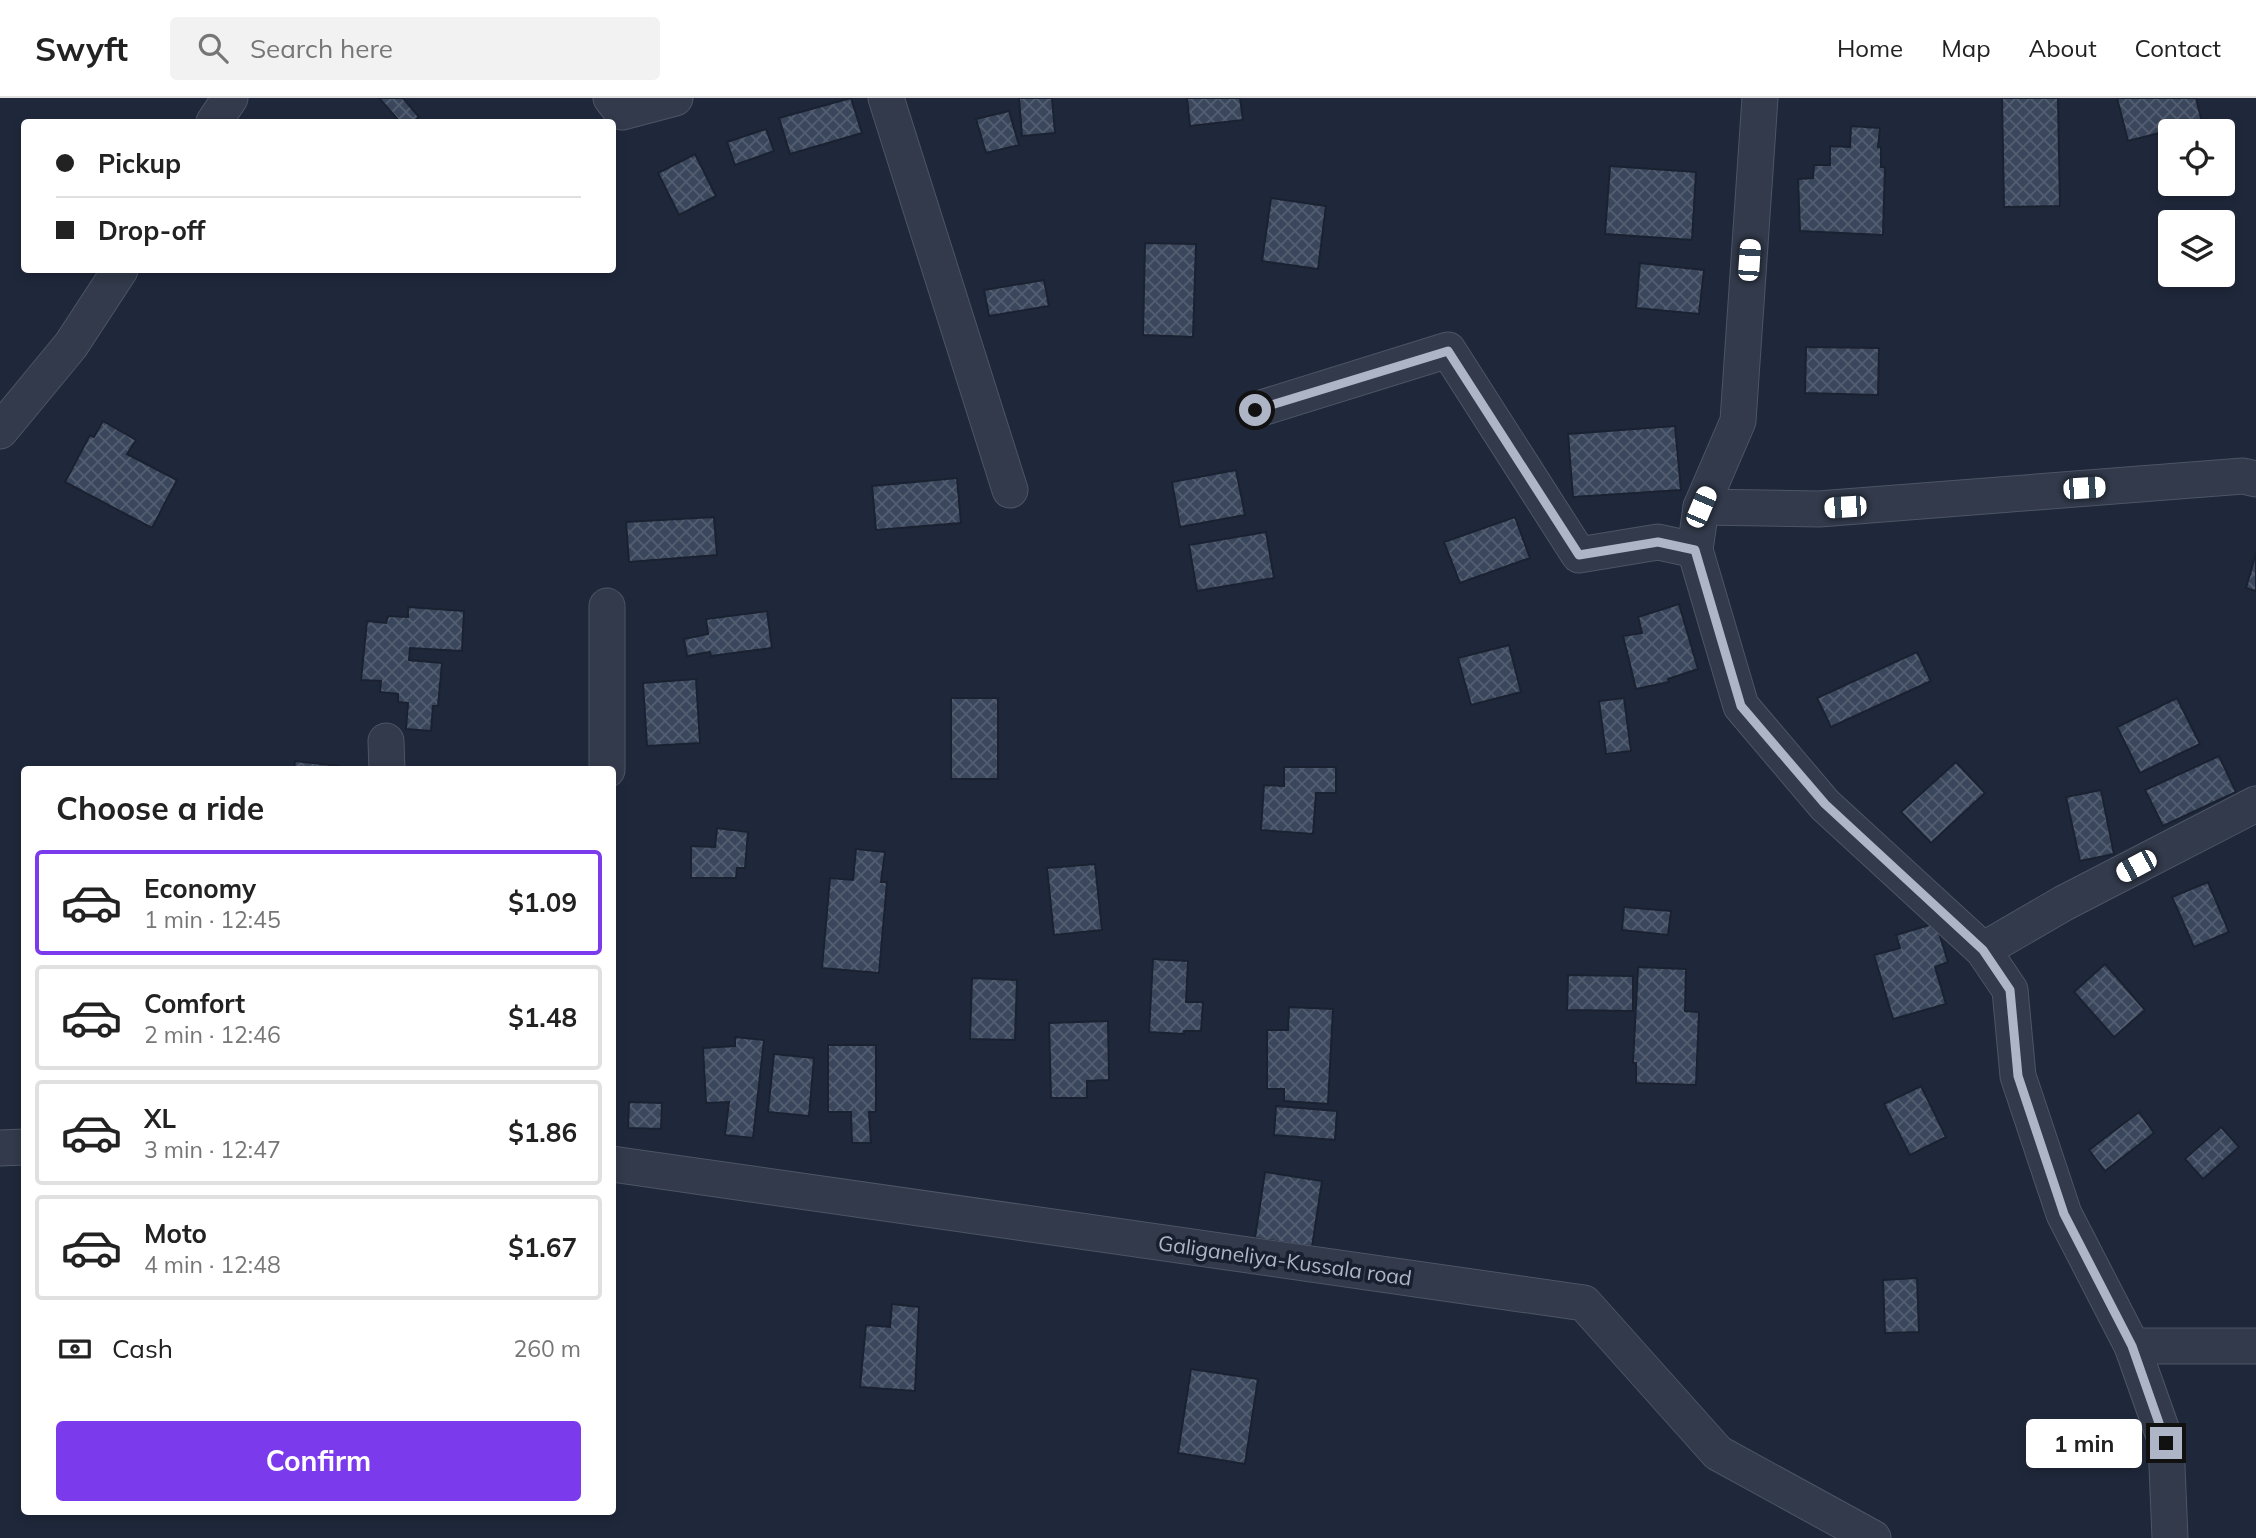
<!DOCTYPE html>
<meta charset="utf-8">
<style>
:root{--surface:#fff;--page:#f2f2f2;--text:#222;--muted:#767676;--line:#e0e0e0;--accent:#7c3aed}
body{margin:0;font-family:Mulish,sans-serif;background:var(--page);color:var(--text);height:100vh;display:flex;flex-direction:column;font-size:26px;white-space:nowrap}
*{box-sizing:border-box;margin:0}
p{font-size:23px;color:var(--muted)}
.icon{flex:none;width:38px;height:38px;fill:none;stroke:currentColor;stroke-width:2;stroke-linecap:round;stroke-linejoin:round}
.map{position:relative;flex:1;overflow:hidden}
.sheet{position:absolute;left:21px;top:668px;width:595px;height:749px;display:flex;flex-direction:column;background:var(--surface);border-radius:7px;box-shadow:0 4px 10px #0003}
.sheet>*{flex:none}
.hud{position:absolute;left:21px;top:21px;width:595px;height:154px;border-radius:7px;box-shadow:0 4px 10px #0003;display:grid;align-content:center;height:154px;padding:0 35px;background:var(--surface)}
.buttons{position:absolute;left:2158px;top:21px;display:grid;gap:14px}
.buttons a{display:grid;place-items:center;width:77px;height:77px;border-radius:7px;background:var(--surface);box-shadow:0 4px 10px #0003;font-size:35px}
.end{position:absolute;width:32px;height:32px;margin:-16px;border:9px solid #adb5c7;background:#111;box-shadow:0 0 0 4px #111}
.from{border-radius:50%}
.bubble{position:absolute;height:49px;border-radius:7px;background:var(--surface);box-shadow:0 4px 10px #0003;font-size:23px;font-weight:700;line-height:49px;text-align:center}
.car{position:absolute;width:21px;height:42px;margin:-21px -10px;border-radius:9px;box-shadow:0 0 5px 2px #0007;background:linear-gradient(#fff 24%,#345 0 40%,#fff 0 76%,#345 0 86%,#fff 0)}
.hud b{display:flex;align-items:center;gap:24px;height:66px;font-size:26px}
.hud b+b{border-top:2px solid var(--line)}
.hud i{width:18px;height:18px;background:var(--text)}
ul{padding:0;list-style:none}
li{display:flex;align-items:center;gap:21px;height:105px;margin:0 14px 10px;padding:0 21px;border:4px solid var(--line);border-radius:7px}
li div{flex:1}
li b{display:block;font-size:26px}
li em{font-style:normal;font-weight:700}
li.selected{border-color:var(--accent)}
li>.icon{width:63px;height:63px;stroke-width:1.5}
h2{padding:0 35px;font-size:32px;line-height:84px}
.pay{display:flex;align-items:center;gap:18px;height:77px;padding:0 35px;font-size:26px}
.pay p{margin-inline-start:auto}
.action{display:flex;gap:14px;margin-top:auto;padding:14px 35px}
.action a{flex:1;height:80px;border-radius:7px;background:var(--accent);color:#fff;font-size:28px;font-weight:700;line-height:80px;text-align:center}
header{display:flex;align-items:center;gap:42px;box-sizing:border-box;height:98px;padding:0 35px;background:var(--surface);border-bottom:2px solid var(--line)}
header strong{font-size:33px}
nav{display:flex;gap:38px;margin-inline-start:auto;font-size:24px}
.search{width:490px;height:63px;background:var(--page);display:flex;align-items:center;gap:18px;box-sizing:border-box;padding:0 24px;border-radius:7px;color:var(--muted);font-size:26px}
.map>svg:first-child{display:block}
.building{fill:url(#building-cross-hatch);stroke:#1a2231;stroke-width:2}
.lines{fill:none;stroke-linecap:round;stroke-linejoin:round}
.minor-casing{stroke:#4d5565;stroke-width:37}
.minor{stroke:#323a4b;stroke-width:35}
.route{stroke:#adb5c7;stroke-width:9}
.labels{text-anchor:middle;dominant-baseline:central;stroke-width:7;stroke-linejoin:round;paint-order:stroke}
.street-label{font-size:21px;fill:#adb5c7;stroke:#18202f}
</style>
<header>
<strong>Swyft</strong>
<div class="search"><svg class="icon" aria-label="search" viewBox="0 0 24 24"><circle cx="10" cy="10" r="6"/><path d="M15 15l6 6"/></svg>Search here</div>
<nav><a>Home</a><a>Map</a><a>About</a><a>Contact</a></nav>
</header>
<div class="map">
<svg width="2256" height="1440" viewBox="0 0 2256 1440">
<defs>
<pattern id="building-cross-hatch" width="8" height="8" patternUnits="userSpaceOnUse" patternTransform="scale(1.75)"><rect width="8" height="8" fill="#3a465b"/><path d="M0 0l8 8M0 8l8-8" fill="none" stroke="#545e71"/></pattern>
</defs>
<rect width="100%" height="100%" fill="#1f283b"/>
<g class="building">
<polygon points="379,0 403,0 419,19 413,24 400,24"/>
<polygon points="851,0 862,35 790,56 779,20"/>
<polygon points="1019,0 1052,0 1055,35 1022,38"/>
<polygon points="1187,0 1240,0 1243,22 1190,28"/>
<polygon points="2002,0 2058,0 2060,108 2004,109"/>
<polygon points="2117,0 2196,0 2202,24 2128,43"/>
<polygon points="1009,13 1019,47 986,55 976,21"/>
<polygon points="1851,28 1880,30 1878,49 1881,49 1881,69 1885,69 1883,137 1800,133 1798,81 1813,80 1814,67 1830,67 1830,48 1850,49"/>
<polygon points="766,31 774,53 735,67 727,44"/>
<polygon points="695,56 716,98 679,117 658,75"/>
<polygon points="1610,68 1696,74 1692,142 1605,136"/>
<polygon points="1271,100 1326,108 1318,171 1262,163"/>
<polygon points="1145,145 1196,146 1193,239 1143,237"/>
<polygon points="1640,165 1704,172 1699,216 1636,210"/>
<polygon points="1044,182 1049,208 989,218 984,192"/>
<polygon points="1806,249 1879,250 1878,297 1805,295"/>
<polygon points="103,323 136,342 127,356 177,382 152,430 65,384 90,337 94,339"/>
<polygon points="1675,328 1681,392 1573,399 1568,336"/>
<polygon points="1236,372 1245,417 1180,429 1172,384"/>
<polygon points="957,380 961,425 876,432 872,388"/>
<polygon points="714,419 717,457 629,464 626,424"/>
<polygon points="1515,419 1530,460 1460,485 1444,444"/>
<polygon points="1266,434 1274,480 1197,493 1189,447"/>
<polygon points="2256,455 2256,493 2246,490"/>
<polygon points="1679,506 1698,571 1668,581 1669,584 1636,591 1623,538 1642,535 1638,519"/>
<polygon points="408,509 464,513 462,553 410,550 409,562 442,565 438,608 433,608 431,633 406,631 408,605 398,604 398,596 380,594 381,583 361,582 367,523 386,525 388,518 408,519"/>
<polygon points="767,513 772,550 711,558 710,554 687,558 684,541 708,536 706,521"/>
<polygon points="1509,547 1521,594 1471,607 1458,560"/>
<polygon points="1917,554 1931,583 1831,629 1817,600"/>
<polygon points="696,581 700,645 647,648 643,585"/>
<rect x="951" y="600" width="47" height="81"/>
<polygon points="1624,600 1631,653 1606,656 1599,603"/>
<polygon points="2177,600 2200,646 2140,675 2117,629"/>
<polygon points="2219,658 2236,694 2163,728 2145,692"/>
<polygon points="295,663 339,668 339,672 294,672"/>
<polygon points="1956,664 1985,695 1931,745 1901,714"/>
<polygon points="1284,669 1336,669 1336,695 1316,695 1313,736 1261,732 1264,687 1284,688"/>
<polygon points="2101,692 2114,756 2080,763 2066,699"/>
<polygon points="717,730 748,734 745,770 737,770 736,780 691,780 691,748 715,749"/>
<polygon points="856,751 885,754 881,784 887,784 879,875 822,870 830,780 853,782"/>
<polygon points="1095,766 1102,832 1054,837 1047,770"/>
<polygon points="2208,784 2229,834 2194,849 2172,799"/>
<polygon points="1624,809 1671,813 1668,837 1622,832"/>
<polygon points="1936,825 1948,864 1935,869 1946,906 1893,921 1874,857 1900,850 1896,837"/>
<polygon points="1153,861 1188,863 1186,904 1203,904 1201,933 1184,933 1184,936 1149,934"/>
<polygon points="2105,866 2145,912 2114,939 2074,894"/>
<polygon points="1638,869 1686,871 1685,913 1699,914 1696,987 1636,985 1636,965 1633,965"/>
<polygon points="1568,877 1633,878 1633,913 1567,912"/>
<polygon points="972,880 1017,882 1015,942 970,941"/>
<polygon points="1289,909 1333,911 1328,1006 1284,1003 1284,991 1267,991 1267,932 1288,932"/>
<polygon points="1108,923 1109,982 1087,983 1087,1000 1051,1000 1049,925"/>
<polygon points="735,939 764,942 753,1040 725,1037 729,1004 706,1005 703,950 735,948"/>
<polygon points="828,947 876,947 876,1014 869,1014 871,1045 852,1045 851,1014 828,1014"/>
<polygon points="774,956 814,960 809,1018 768,1014"/>
<polygon points="1921,988 1946,1039 1910,1057 1884,1006"/>
<polygon points="629,1004 662,1005 661,1031 628,1030"/>
<polygon points="1276,1008 1337,1013 1335,1042 1274,1037"/>
<polygon points="2139,1014 2154,1035 2105,1073 2089,1052"/>
<polygon points="2221,1029 2239,1049 2203,1081 2185,1061"/>
<polygon points="1265,1074 1322,1083 1312,1149 1255,1140"/>
<polygon points="1917,1180 1919,1234 1885,1235 1883,1182"/>
<polygon points="892,1206 919,1209 915,1293 860,1289 866,1227 890,1229"/>
<polygon points="1191,1271 1258,1281 1245,1366 1178,1355"/>
</g>
<g class="lines">
<g class="minor-casing">
<g id="minor">
<polyline points="611,0 622,14 675,0"/>
<polyline points="886,0 1010,392"/>
<polyline points="1760,0 1738,323 1701,409 1695,452 1741,608 1825,707 1983,852 2010,892 2018,978 2064,1116 2132,1248 2166,1344 2170,1440"/>
<polyline points="214,24 230,0"/>
<polyline points="1255,312 1448,252 1579,457 1658,444 1695,452"/>
<polyline points="0,333 71,247 120,172"/>
<polyline points="1701,409 1819,411 2243,378 2256,381"/>
<polyline points="607,508 607,672"/>
<polyline points="386,643 387,672"/>
<polyline points="1983,852 2064,805 2256,706"/>
<polyline points="0,1050 24,1049"/>
<polyline points="612,1066 1584,1205 1718,1355 1873,1440"/>
<polyline points="2132,1248 2256,1248"/>
</g>
</g>
<use href="#minor" class="minor"/>
</g>
<g class="lines">
<polyline class="route" points="1255,312 1448,253 1579,457 1658,444 1695,452 1741,608 1825,706 1983,852 2010,892 2018,978 2064,1116 2132,1248 2166,1345"/>
</g>
<g class="labels">
<g class="street-label">
<text transform="translate(1285 1162) rotate(8)">Galiganeliya-Kussala road</text>
</g>
</g>
</svg>
<div class="buttons">
<a><svg class="icon" aria-label="locate" viewBox="0 0 24 24"><circle cx="12" cy="12" r="6"/><path d="M12 2v4M12 18v4M2 12h4M18 12h4"/></svg></a>
<a><svg class="icon" aria-label="layers" viewBox="0 0 24 24"><path d="M12 4l9 5-9 5-9-5zM3 14l9 5 9-5"/></svg></a>
</div>
<i class="end from" style="left:1255px;top:312px"></i>
<i class="end" style="left:2166px;top:1345px"></i>
<div class="bubble" style="left:2026px;top:1321px;width:116px">1 min</div>
<i class="car" style="left:1749px;top:162px;rotate:4deg"></i>
<i class="car" style="left:2084px;top:390px;rotate:86deg"></i>
<i class="car" style="left:1701px;top:409px;rotate:23deg"></i>
<i class="car" style="left:1845px;top:409px;rotate:266deg"></i>
<i class="car" style="left:2136px;top:768px;rotate:242deg"></i>
<div class="hud">
<b><i class="from"></i>Pickup</b>
<b><i></i>Drop-off</b>
</div>
<section class="sheet">
<h2>Choose a ride</h2>
<ul>
<li class="selected"><svg class="icon" aria-label="car" viewBox="0 0 24 24"><path d="M5 17H2v-5l4-1 3-4h7l3 4 3 1v5h-3M9 17h6M6 11h13"/><circle cx="7" cy="17" r="2"/><circle cx="17" cy="17" r="2"/></svg><div><b>Economy</b><p>1 min · 12:45</p></div><em>$1.09</em></li>
<li><svg class="icon" aria-label="car" viewBox="0 0 24 24"><path d="M5 17H2v-5l4-1 3-4h7l3 4 3 1v5h-3M9 17h6M6 11h13"/><circle cx="7" cy="17" r="2"/><circle cx="17" cy="17" r="2"/></svg><div><b>Comfort</b><p>2 min · 12:46</p></div><em>$1.48</em></li>
<li><svg class="icon" aria-label="car" viewBox="0 0 24 24"><path d="M5 17H2v-5l4-1 3-4h7l3 4 3 1v5h-3M9 17h6M6 11h13"/><circle cx="7" cy="17" r="2"/><circle cx="17" cy="17" r="2"/></svg><div><b>XL</b><p>3 min · 12:47</p></div><em>$1.86</em></li>
<li><svg class="icon" aria-label="car" viewBox="0 0 24 24"><path d="M5 17H2v-5l4-1 3-4h7l3 4 3 1v5h-3M9 17h6M6 11h13"/><circle cx="7" cy="17" r="2"/><circle cx="17" cy="17" r="2"/></svg><div><b>Moto</b><p>4 min · 12:48</p></div><em>$1.67</em></li>
</ul>
<div class="pay"><svg class="icon" aria-label="cash" viewBox="0 0 24 24"><path d="M3 7h18v10H3z"/><circle cx="12" cy="12" r="2"/></svg>Cash<p>260 m</p></div>
<div class="action"><a>Confirm</a></div>
</section>
</div>
